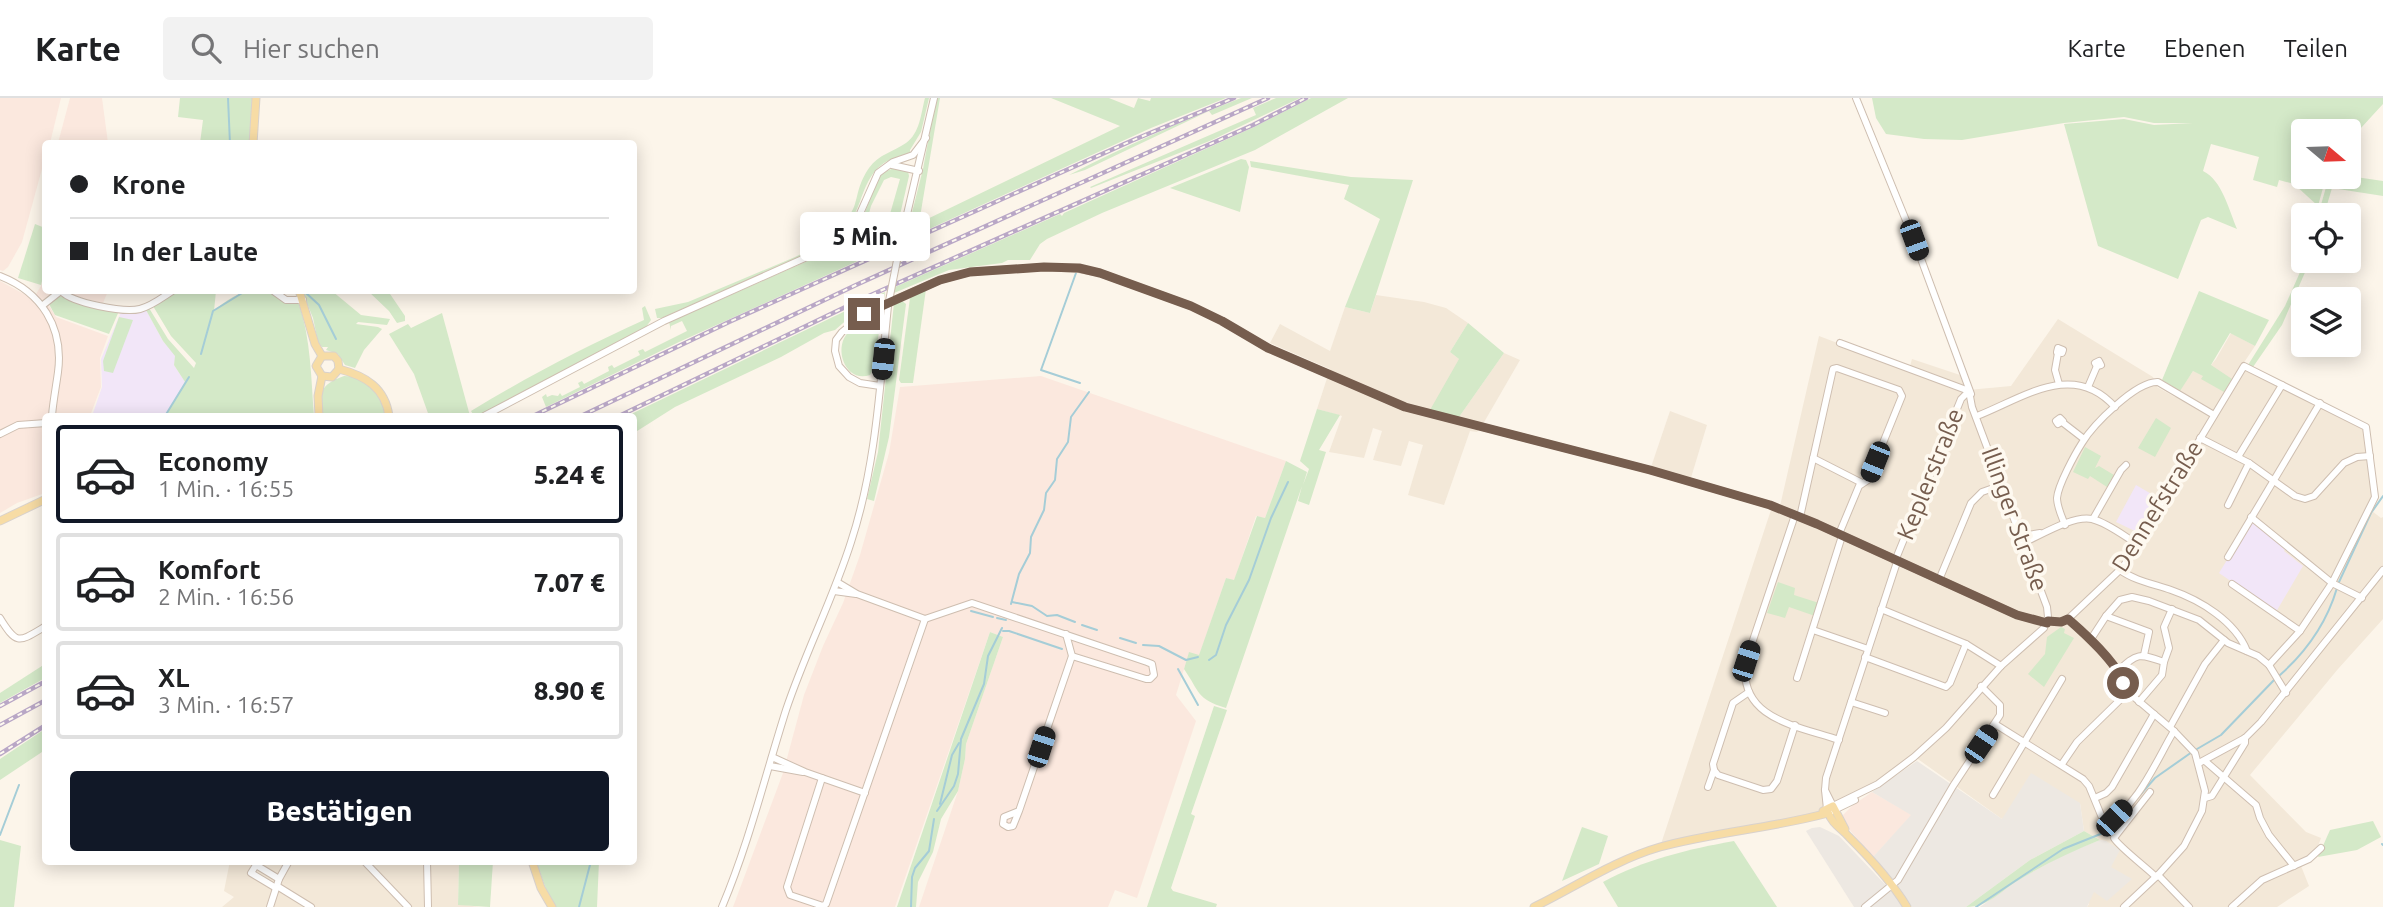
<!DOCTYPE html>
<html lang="de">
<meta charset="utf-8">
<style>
:root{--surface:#fff;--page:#f2f2f2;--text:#202124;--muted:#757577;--line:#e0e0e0;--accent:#111827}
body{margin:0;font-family:Ubuntu,sans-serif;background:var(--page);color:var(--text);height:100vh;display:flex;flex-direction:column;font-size:26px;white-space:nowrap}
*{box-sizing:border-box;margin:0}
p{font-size:23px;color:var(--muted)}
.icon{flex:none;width:38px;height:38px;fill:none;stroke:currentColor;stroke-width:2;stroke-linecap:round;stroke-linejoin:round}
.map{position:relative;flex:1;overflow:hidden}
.drawer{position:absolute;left:42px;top:315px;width:595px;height:452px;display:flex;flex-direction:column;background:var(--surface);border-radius:7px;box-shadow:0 4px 18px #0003}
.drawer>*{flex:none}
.top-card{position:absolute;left:42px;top:42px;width:595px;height:154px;border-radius:7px;box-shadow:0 4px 18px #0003;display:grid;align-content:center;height:154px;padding:0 28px;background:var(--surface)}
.needle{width:46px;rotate:109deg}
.fabs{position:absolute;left:2291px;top:21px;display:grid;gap:14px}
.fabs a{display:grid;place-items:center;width:70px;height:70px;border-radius:7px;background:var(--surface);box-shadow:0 4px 18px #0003;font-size:35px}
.end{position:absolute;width:32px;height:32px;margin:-16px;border:9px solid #765d4e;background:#fff;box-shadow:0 0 0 4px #fff}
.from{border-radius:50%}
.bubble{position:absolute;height:49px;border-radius:7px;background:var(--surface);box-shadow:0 4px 18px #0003;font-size:23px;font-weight:800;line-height:49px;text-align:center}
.car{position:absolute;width:21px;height:42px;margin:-21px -10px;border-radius:9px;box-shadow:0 0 5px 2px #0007;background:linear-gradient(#222 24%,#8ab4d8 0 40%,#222 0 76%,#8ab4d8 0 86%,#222 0)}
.top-card b{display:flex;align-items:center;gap:24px;height:66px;font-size:26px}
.top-card b+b{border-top:2px solid var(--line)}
.top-card i{width:18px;height:18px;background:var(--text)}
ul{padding:12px 0 0;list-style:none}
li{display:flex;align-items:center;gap:21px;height:98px;margin:0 14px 10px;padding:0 14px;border:4px solid var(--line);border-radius:7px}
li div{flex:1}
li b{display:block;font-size:26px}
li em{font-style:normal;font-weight:800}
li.selected{border-color:var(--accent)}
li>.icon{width:63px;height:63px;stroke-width:1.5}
.primary-button{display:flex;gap:14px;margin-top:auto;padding:14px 28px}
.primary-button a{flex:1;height:80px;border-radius:7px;background:var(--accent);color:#fff;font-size:28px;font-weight:800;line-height:80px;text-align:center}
header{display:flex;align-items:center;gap:42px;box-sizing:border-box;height:98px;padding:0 35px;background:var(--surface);border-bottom:2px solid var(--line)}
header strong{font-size:33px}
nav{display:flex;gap:38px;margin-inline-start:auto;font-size:24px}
.search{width:490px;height:63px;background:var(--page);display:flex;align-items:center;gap:18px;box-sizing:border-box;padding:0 24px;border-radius:7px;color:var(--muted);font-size:26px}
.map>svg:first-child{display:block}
.residential{fill:#f3e8d8}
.commercial{fill:#fbe8de}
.industrial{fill:#ede8e2}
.education{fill:#f2e6f8}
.green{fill:#d4e9c8}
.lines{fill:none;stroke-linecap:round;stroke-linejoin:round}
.stream{stroke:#a5cdd7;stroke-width:2}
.minor-casing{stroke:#cebeb0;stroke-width:8}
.major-casing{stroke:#d9d2cd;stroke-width:9}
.minor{stroke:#fff;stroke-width:6}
.major{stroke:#f7dca5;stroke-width:7}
.rail-casing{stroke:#b9a7c6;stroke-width:4.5}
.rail{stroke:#fef9f0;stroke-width:2;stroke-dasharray:5;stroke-linecap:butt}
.minor-bridge-casing{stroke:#cebeb0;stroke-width:8;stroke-linecap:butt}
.minor-bridge{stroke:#fff;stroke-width:6}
.route{stroke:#765d4e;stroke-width:9}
.labels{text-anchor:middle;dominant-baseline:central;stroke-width:7;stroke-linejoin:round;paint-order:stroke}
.street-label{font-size:24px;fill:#765d4e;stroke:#fef9f0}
</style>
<header>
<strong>Karte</strong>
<div class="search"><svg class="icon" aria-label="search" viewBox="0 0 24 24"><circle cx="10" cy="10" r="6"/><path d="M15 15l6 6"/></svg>Hier suchen</div>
<nav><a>Karte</a><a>Ebenen</a><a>Teilen</a></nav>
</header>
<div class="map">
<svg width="2383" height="809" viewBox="0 0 2383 809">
<rect width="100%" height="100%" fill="#fcf5ea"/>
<g class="residential">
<polygon points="1376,197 1424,204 1446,210 1468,225 1450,254 1459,261 1459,319 1504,255 1520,262 1483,326 1477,334 1470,333 1444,407 1408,397 1423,347 1409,343 1401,368 1373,362 1382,333 1373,330 1364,360 1329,354 1342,318 1317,311 1330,271 1270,245 1280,226 1330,253 1345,209 1370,215"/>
<polygon points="2058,221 2153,279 2157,289 2175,299 2193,273 2203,277 2216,261 2231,235 2255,248 2241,269 2361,328 2364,332 2372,403 2368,410 2381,420 2383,419 2383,521 2338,571 2250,677 2306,734 2321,740 2318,748 2301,768 2309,788 2277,809 2087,809 2089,806 2087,804 2119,753 2106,743 2100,742 2084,733 2080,705 2002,721 1915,659 1904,668 1827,713 1661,746 1766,427 1773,406 1780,408 1819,238 1909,272 1912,261 1960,277 1968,292 2011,288"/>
<polygon points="1670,313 1707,327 1690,383 1650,372"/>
<polygon points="230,763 459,763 458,806 479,809 222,809 234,799 224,793"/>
</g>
<g class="commercial">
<polygon points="0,0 61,0 50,45 46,46 45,60 22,144 8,169 3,173 0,172"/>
<polygon points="70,0 102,0 108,45 58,45"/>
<polygon points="45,172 46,192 108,193 103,205 67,196 59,198 48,206 56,219 108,238 100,260 101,289 90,318 46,318 45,395 17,405 0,415 0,183 33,201 41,188"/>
<polygon points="1041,278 1286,363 1265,420 1256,418 1234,483 1226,480 1199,558 1189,555 1176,597 1196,623 1137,800 1115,792 1108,809 919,809 958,693 965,661 966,646 1003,539 990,534 895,809 733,809 783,675 804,597 823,548 843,505 860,457 889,355 900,289"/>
<polygon points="1872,694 1912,717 1873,759 1842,723 1843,717 1852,708"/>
</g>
<g class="industrial">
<polygon points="1917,663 2002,721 2031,675 2080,705 2084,733 2030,762 1966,809 1912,809 1900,790 1873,759 1911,717 1872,694"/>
<polygon points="1820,729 1839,738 1895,797 1903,809 1854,809 1806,733 1812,730"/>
<polygon points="2100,742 2106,743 2120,752 2111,769 2132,781 2107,803 2094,794 2087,809 1980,809 2016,783 2067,755"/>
</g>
<g class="education">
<polygon points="146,212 163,243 176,258 174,267 185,284 165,318 92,318 102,289 101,261 121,214"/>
<polygon points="2136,387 2160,401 2139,435 2116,424"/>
<polygon points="2251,423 2253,423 2286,449 2284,453 2303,468 2276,514 2219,475"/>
</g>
<g class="green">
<polygon points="180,0 252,0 250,45 200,45 203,22 178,19"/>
<path d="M925 0H929L921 34 910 52V56C902 59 892 60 884 65 855 85 866 126 828 144L826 142 825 136C867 114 848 101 869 70 879 56 893 54 906 45 920 35 921 15 925 0Z"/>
<polygon points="936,0 940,0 919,125 1120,28 1051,0 1109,0 1134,10 1138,0 1150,3 1151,0 1226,0 1151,30 905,142 923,71"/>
<path d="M1241 0H1252L1212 17 1209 13 1085 72 1069 77C1125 48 1182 23 1241 0Z"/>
<polygon points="1276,0 1300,0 1212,42 1091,90 1090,89 1256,17 1253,10"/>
<polygon points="1311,0 1348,0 1255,52 1102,115 1047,141 1040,146 1030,162 1008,162 1002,165 949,172 894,195 895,189 1060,116 1062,118 1064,115 1254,29"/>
<path d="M1872 0H2383V6L2349 43 2348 33H2303V79H2326L2318 108 2294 86 2279 82 2277 89 2253 82 2259 59 2211 46 2203 73C2222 82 2229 112 2237 131L2208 119 2201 122 2178 181 2098 148 2064 26 2124 21 2154 27 2193 25H2154L2124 19 2064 25 1962 42 1924 41 1886 36 1876 20Z"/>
<polygon points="1241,61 1246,62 1249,69 1240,114 1170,90"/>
<polygon points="1250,63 1351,79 1413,82 1370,215 1345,209 1380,121 1344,101 1349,87 1251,69"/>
<polygon points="896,69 908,73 909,78 893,147 679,244 546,309 542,299 546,296 547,299 552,297 558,298 560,295 562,298 580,289 578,285 582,283 584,286 609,273 608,269 612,267 614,270 640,257 638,253 643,251 645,254 687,233 682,223 671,228 671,232 669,224 821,157 838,148 857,128 861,129 860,132 863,133 865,129 865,132 884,137 900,81 891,79 884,82 871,108 867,123 863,119 880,76"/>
<polygon points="2349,78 2383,83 2383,98 2332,90 2324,117 2318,117 2329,79"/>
<polygon points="35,126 45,130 45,171 41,187 18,180"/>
<polygon points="815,141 821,144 821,149 662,220 657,220 655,211 688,204 795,159 803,155"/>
<polygon points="2305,163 2310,163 2282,227 2253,269 2248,267 2285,208"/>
<polygon points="926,191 913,285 901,285 899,282 910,200 912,197"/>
<path d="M179 192 216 193 214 213C227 201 251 186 269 193 281 198 285 207 299 206 311 242 311 280 314 318H165L185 284 174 267 175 258 163 243 146 212 149 210 168 241 194 270 196 265 171 238 153 208Z"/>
<polygon points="302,193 332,193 361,217 390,221 387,227 358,224 356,226 378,229 382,231 364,252 355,270 345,267 338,256 326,252 328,249 322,249 318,244 313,220"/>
<polygon points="368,193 388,193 405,218 405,223 397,225 389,213"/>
<polygon points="2199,193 2269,222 2255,248 2230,235 2211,267 2232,281 2224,294 2201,281 2203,278 2193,273 2180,293 2162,282"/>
<polygon points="885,194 884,200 857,213 835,232 824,235 781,259 675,309 634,335 634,318 627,318"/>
<polygon points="59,198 119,213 109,236 55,217 49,206"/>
<polygon points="901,202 906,206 889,339 874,403 867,401 878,354 894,205"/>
<path d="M645 208 651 222 646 229 479 318H474L471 313C527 279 584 249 644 222L642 210Z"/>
<path d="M883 210 873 271 870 277C847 285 834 254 846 237 855 224 870 217 883 210Z"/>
<polygon points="442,215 470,318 429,318 414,276 389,236 408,226 411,230"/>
<polygon points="119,219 133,222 113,275 104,273 103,263"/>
<polygon points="1468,225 1504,255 1459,319 1430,312 1459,261 1450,254"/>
<path d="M344 278C367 279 383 296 385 318H323C320 294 319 287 344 278Z"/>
<path d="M1317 311 1340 317 1319 352 1326 354 1309 407 1298 403 1302 388 1226 610C1196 601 1200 594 1184 571L1189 554 1199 557 1226 480 1234 482 1257 418 1265 420 1286 363 1307 374 1303 387 1309 371 1300 363Z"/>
<polygon points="2156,320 2171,330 2155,359 2138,350"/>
<polygon points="2085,349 2101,358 2095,370 2099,368 2114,377 2107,389 2090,378 2088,381 2073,374"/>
<polygon points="1778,484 1795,490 1794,497 1819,505 1815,518 1789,509 1785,520 1767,515"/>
<polygon points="2061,529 2065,531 2064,535 2074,540 2044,589 2028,576 2045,556 2047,539"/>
<polygon points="990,534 1003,539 966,646 965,661 958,693 941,721 933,754 918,784 916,809 897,809"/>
<polygon points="45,566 45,580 0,605 0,595"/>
<polygon points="1214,608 1227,612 1191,716 1195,718 1171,790 1173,793 1217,806 1216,809 1147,809"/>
<polygon points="45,631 45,652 0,682 0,661"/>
<polygon points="2373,723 2381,739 2357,752 2318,759 2330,732"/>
<polygon points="1582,729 1608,738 1599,766 1562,783"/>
<path d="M2084 733 2100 742C2072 753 2045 766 2019 782 2000 793 1989 809 1966 809L2030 762Z"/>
<polygon points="0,742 21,748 14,809 0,809"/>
<path d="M1734 743 1777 809H1618L1603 784C1643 762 1689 751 1734 743Z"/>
<polygon points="459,763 493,763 490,809 458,807"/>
<polygon points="536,763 599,763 597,809 556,809 546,791"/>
</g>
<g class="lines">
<g class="stream">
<polyline points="228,0 230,46"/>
<polyline points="1076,175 1041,272 1080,285"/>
<polyline points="305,194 319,207 336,241"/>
<polyline points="201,256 213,213 247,192"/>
<polyline points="165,318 189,279"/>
<polyline points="2339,484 2371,415 2383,398"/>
<polyline points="1012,504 1032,508 1047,518 1057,517 1075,524"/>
<polyline points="1011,506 1019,476 1030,455 1031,439 1044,412 1046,395 1055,382 1057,361 1068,344 1071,319 1089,294"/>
<polyline points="971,513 993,519"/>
<polyline points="997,520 1006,522"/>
<polyline points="1082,527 1097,532"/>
<polyline points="1003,533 1009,533 1062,551"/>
<polyline points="1120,540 1136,545"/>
<polyline points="1143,547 1159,548 1186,562 1198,559"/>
<polyline points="1209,562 1216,557 1226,527 1249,482 1271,420 1288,384"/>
<polyline points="1178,571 1198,607"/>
<path d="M2280 577C2307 553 2327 524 2337 490"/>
<polyline points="2197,651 2221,637 2275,581"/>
<polyline points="2140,697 2155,680 2192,654"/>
<polyline points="940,706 952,657 959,645"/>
<polyline points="937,713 954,688 958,676 961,641 984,586 988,558 1002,530"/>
<polyline points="0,737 19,687"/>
<polyline points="2382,746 2383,747"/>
<polyline points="579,809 591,763"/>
<polyline points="911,809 912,779 915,770 929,753 934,721"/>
<polyline points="1976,809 2063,751 2103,735 2125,714"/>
</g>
<g class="minor-casing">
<g id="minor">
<polyline points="1856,0 1914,142 1971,296"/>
<polyline points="892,67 919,73"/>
<polyline points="901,142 934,0"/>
<path d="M0 178C41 194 64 229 58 274 56 289 53 304 52 318"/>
<polyline points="272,192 286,202 303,202"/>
<path d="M61 193C72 205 124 215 140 211 152 208 163 199 174 192"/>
<polyline points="43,207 62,192"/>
<polyline points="1840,245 1969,293"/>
<polygon points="2058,250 2063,252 2062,255 2057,254"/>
<polyline points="2058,255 2055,272 2059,286"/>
<polygon points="2099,263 2101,267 2097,268 2095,265"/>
<polyline points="880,288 860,285 849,279 839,268 835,253 836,242 842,234 864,216 876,210 940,182 970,174 1044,169 1079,171 1100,175 1191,208 1222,223 1268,250 1405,309 1650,372 1770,407 1817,426 2017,517 2047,525"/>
<polyline points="2088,289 2097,268"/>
<polyline points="484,318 664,223 836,146 854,129 878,75 893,64 913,57 926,40"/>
<path d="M1977 318C2023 300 2073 262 2115 309"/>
<polygon points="2060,320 2063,323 2058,326 2056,323"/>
<polyline points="2062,324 2084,341"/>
<polyline points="0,336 18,327 46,325"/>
<polyline points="2200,340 2249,365 2295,398 2305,401 2314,398 2344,365 2357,359 2370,358"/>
<polyline points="2238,359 2282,287"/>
<polyline points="1813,360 1862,385"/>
<polyline points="2228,407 2249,365"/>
<path d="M1795 417 1746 563C1737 621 1798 628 1839 642"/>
<polyline points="1800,419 1833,271 1837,270 1899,292 1902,298 1868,382 1859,388 1839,436"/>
<polyline points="2251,419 2332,485 2362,500"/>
<polyline points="2093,421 2121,372 2126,367"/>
<path d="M2065 427C2062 419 2057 409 2057 400 2058 387 2075 356 2082 345 2093 327 2136 283 2158 284L2214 317"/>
<polyline points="2021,438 2040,435"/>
<path d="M2023 445C2041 437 2073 417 2092 421 2108 425 2124 438 2137 446"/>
<polyline points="2228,459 2320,305"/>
<polyline points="1895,463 1961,301 1969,293"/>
<path d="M2120 472C2135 483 2154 486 2171 492 2200 502 2235 523 2247 553"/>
<polyline points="1939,482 1971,405 1982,394 2002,387"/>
<polyline points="837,484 857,496 925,521 972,505 1147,564 1152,566 1154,577 1150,581 1146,581 1072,558"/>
<polyline points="2232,486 2300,533"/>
<polyline points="834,493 856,496"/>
<polyline points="1881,511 1966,546 2001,568"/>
<polyline points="2106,518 2149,534 2144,557"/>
<path d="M0 520C17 548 19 544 46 528"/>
<polyline points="2068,521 2091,541 2118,573 2128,594 2174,633 2195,655 2205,693 2202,713 2184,748 2158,777 2124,809"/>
<polyline points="2048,523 2061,524 2068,521 2123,469 2244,268 2366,329 2375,399 2332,485 2300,533 2269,567"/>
<polyline points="1813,532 1868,551"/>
<polyline points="1066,536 1072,558"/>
<polyline points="2091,541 2106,518 2120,502 2132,499 2149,503 2199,522 2228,545 2258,558 2269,567 2286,595"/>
<polyline points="1865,559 1946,589 1950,585 1966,546"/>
<path d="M2118 573C2137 555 2139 555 2164 564"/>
<polyline points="1797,580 1842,438"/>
<polyline points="1749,594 1733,605 1713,666 1714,672 1718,677 1763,692 1771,691 1777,683 1795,627"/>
<polyline points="1851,604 1885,615"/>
<polyline points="2139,604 2162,577 2164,564 2169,550 2164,529 2172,511"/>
<path d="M1995 626 2083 681 2089 688 2103 722 2107 724C2138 709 2157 661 2174 633"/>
<polyline points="2170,629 2205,566 2224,542"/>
<polyline points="772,659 805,674 865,695"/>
<polyline points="2205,663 2256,707 2260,720 2269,737 2294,768"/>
<polyline points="2199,665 2245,640 2261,624 2383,472"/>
<polyline points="2062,666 2077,644 2128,594"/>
<polyline points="770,668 803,674"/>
<polyline points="822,680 787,789 790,797 823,808 826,806 925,521"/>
<polyline points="1708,689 1714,672"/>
<polyline points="1825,692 1833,708 1878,686 1914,659 1946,630 2001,568 2044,530 2048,519 2047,509 1972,309 1969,293"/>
<path d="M2150 694 2114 740C2118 748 2147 770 2156 779"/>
<polyline points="1993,697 2062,581"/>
<polyline points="2095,700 2106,695 2112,689 2154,616"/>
<polyline points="2205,700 2212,698 2245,645 2245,640"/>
<polyline points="1827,711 1825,692 1826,680 1897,464"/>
<polyline points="1019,713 1013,728 1008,729 1003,726 1004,719 1019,713 1072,558"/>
<polyline points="1828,715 1855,702"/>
<polyline points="364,763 408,809"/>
<polyline points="427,763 428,809"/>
<polyline points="2158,777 2189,809"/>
<polyline points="277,788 311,809"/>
<polyline points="276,790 251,775 256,767 279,781"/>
<polyline points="270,809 279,781 289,763"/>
<path d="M722 809C749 745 765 678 786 612 805 555 833 501 851 444 876 368 880 287 888 208"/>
<polyline points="1865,809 1898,782 1953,688 2000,617 2000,607 1981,588"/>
<polyline points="2232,809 2262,782 2309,761 2321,750"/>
</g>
</g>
<g class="major-casing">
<g id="major">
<polyline points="253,46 256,0"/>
<polyline points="299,192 315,246 322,258"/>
<polyline points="322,258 334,258 338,263 339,271"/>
<polyline points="322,258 316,268 322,278"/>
<path d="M339 271C366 278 385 290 389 318"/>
<polyline points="322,278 332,279 339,271"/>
<polyline points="319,318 318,298 322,278"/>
<polyline points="0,423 46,401"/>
<polyline points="1823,713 1833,708 1845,731"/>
<path d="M1828 714C1832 726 1841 730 1849 739 1870 760 1892 784 1907 809"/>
<polyline points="532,763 541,790 552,809"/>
<path d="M1534 809C1575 789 1615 762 1660 749 1715 734 1773 730 1828 715"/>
</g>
</g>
<use href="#minor" class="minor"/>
<use href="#major" class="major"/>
<g class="rail-casing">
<g id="rail">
<polyline points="533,318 729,224 1131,43 1234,0"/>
<polyline points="581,318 856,187 1268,0"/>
<polyline points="619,318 862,201 1253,27 1306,0"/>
<polyline points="0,608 46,583"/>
<polyline points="0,627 46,602"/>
<polyline points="0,656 46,627"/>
</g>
</g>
<use href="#rail" class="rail"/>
<g class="minor-bridge-casing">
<polyline id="minor-bridge" points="888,208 901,142"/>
</g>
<use href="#minor-bridge" class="minor-bridge"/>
</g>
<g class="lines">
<path class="route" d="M864 216 940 182 970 174 1044 169 1079 170 1100 175 1191 208 1222 223 1268 250 1405 309 1650 372 1770 407 1817 426 2017 517 2047 525 2048 523 2061 524 2068 521C2083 534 2118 566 2123 585"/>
</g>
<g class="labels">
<g class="street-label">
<text transform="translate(1930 376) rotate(-68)">Keplerstraße</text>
<text transform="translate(2157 408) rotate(-58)">Dennefstraße</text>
<text transform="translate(2015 421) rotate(70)">Illinger Straße</text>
</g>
</g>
</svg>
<div class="fabs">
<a><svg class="needle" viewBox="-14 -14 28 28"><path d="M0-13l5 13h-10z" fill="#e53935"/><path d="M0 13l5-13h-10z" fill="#757577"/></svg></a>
<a><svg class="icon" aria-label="locate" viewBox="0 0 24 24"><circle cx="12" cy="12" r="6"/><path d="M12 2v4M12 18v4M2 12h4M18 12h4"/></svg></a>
<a><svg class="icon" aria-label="layers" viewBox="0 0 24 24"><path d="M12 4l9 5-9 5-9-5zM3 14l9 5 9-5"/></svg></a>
</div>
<i class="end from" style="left:2123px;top:585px"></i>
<i class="end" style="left:864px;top:216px"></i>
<div class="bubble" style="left:800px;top:114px;width:130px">5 Min.</div>
<i class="car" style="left:1914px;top:142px;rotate:160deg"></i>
<i class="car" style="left:883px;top:261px;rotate:186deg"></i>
<i class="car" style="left:1875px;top:364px;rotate:202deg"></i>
<i class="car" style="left:1746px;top:563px;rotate:18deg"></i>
<i class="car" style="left:1981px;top:646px;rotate:34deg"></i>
<i class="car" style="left:1041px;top:649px;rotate:18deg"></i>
<i class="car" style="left:2114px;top:720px;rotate:44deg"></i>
<div class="top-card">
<b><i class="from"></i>Krone</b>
<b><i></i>In der Laute</b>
</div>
<section class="drawer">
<ul>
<li class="selected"><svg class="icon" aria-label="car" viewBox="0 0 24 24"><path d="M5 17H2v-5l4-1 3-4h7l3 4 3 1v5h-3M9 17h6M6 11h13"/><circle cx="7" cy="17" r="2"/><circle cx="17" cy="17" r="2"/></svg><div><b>Economy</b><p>1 Min. · 16:55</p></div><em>5.24 €</em></li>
<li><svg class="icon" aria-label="car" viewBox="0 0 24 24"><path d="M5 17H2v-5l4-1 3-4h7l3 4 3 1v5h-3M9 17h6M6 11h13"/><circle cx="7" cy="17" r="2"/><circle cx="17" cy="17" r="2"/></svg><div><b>Komfort</b><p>2 Min. · 16:56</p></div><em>7.07 €</em></li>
<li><svg class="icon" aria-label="car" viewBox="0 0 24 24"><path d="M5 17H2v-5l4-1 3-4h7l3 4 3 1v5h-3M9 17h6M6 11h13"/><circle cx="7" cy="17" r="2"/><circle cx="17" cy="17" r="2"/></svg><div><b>XL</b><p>3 Min. · 16:57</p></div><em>8.90 €</em></li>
</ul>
<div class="primary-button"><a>Bestätigen</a></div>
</section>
</div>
